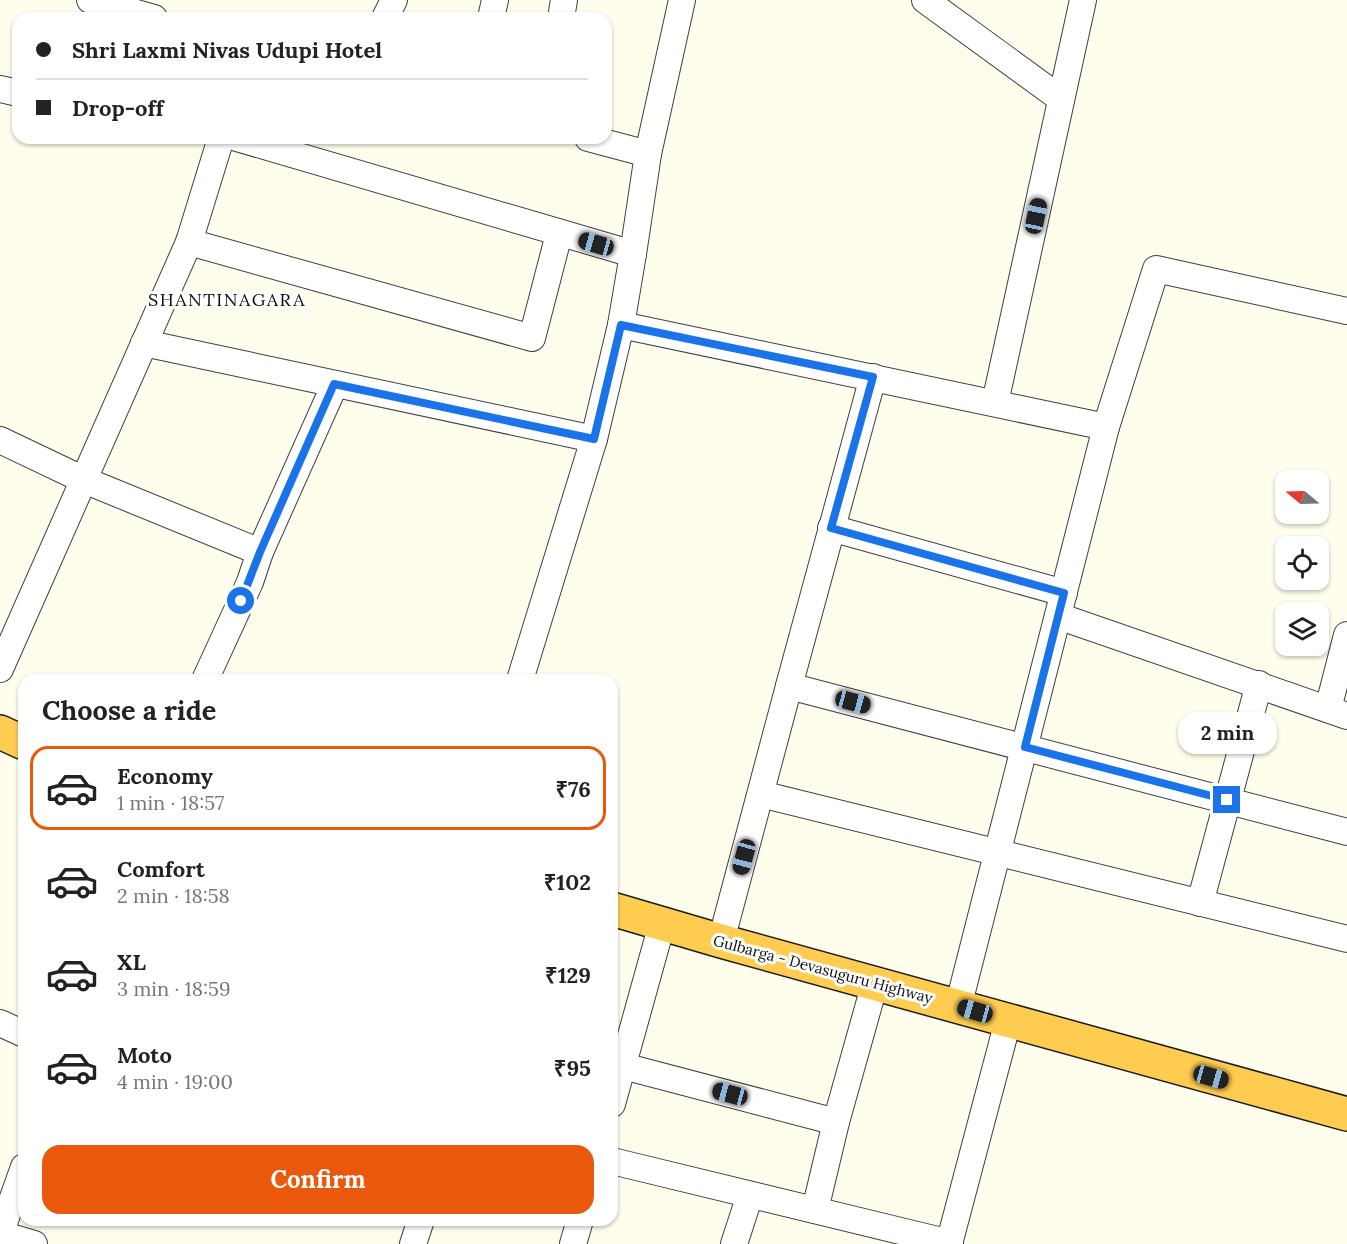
<!DOCTYPE html>
<meta charset="utf-8">
<style>
:root{--surface:#fff;--page:#f6f6f6;--text:#222;--muted:#767676;--line:#e0e0e0;--accent:#ea580c}
body{margin:0;font-family:Lora,serif;background:var(--page);color:var(--text);height:100vh;display:flex;flex-direction:column;font-size:22px;white-space:nowrap}
*{box-sizing:border-box;margin:0}
p{font-size:20px;color:var(--muted)}
.icon{flex:none;width:33px;height:33px;fill:none;stroke:currentColor;stroke-width:2;stroke-linecap:round;stroke-linejoin:round}
.map{position:relative;flex:1;overflow:hidden}
.side{position:absolute;left:18px;top:674px;width:600px;height:552px;display:flex;flex-direction:column;background:var(--surface);border-radius:18px;box-shadow:0 2px 4px #0004}
.side>*{flex:none}
.hud{position:absolute;left:12px;top:12px;width:600px;height:132px;border-radius:18px;box-shadow:0 2px 4px #0004;display:grid;align-content:center;height:132px;padding:0 24px;background:var(--surface)}
.needle{width:39px;rotate:289deg}
.controls{position:absolute;left:1275px;top:470px;display:grid;gap:12px}
.controls a{display:grid;place-items:center;width:54px;height:54px;border-radius:12px;background:var(--surface);box-shadow:0 2px 4px #0004;font-size:30px}
.end{position:absolute;width:27px;height:27px;margin:-14px;border:8px solid #1a73e8;background:#fff;box-shadow:0 0 0 3px #fff}
.from{border-radius:50%}
.bubble{position:absolute;height:42px;border-radius:18px;background:var(--surface);box-shadow:0 2px 4px #0004;font-size:20px;font-weight:700;line-height:42px;text-align:center}
.car{position:absolute;width:18px;height:36px;margin:-18px -9px;border-radius:8px;box-shadow:0 0 4px 2px #0007;background:linear-gradient(#222 24%,#8ab4d8 0 40%,#222 0 76%,#8ab4d8 0 86%,#222 0)}
.hud b{display:flex;align-items:center;gap:21px;height:57px;font-size:22px}
.hud b+b{border-top:2px solid var(--line)}
.hud i{width:15px;height:15px;background:var(--text)}
ul{padding:0;list-style:none}
li{display:flex;align-items:center;gap:18px;height:84px;margin:0 12px 9px;padding:0 12px;border:3px solid transparent;border-radius:18px}
li div{flex:1}
li b{display:block;font-size:22px}
li em{font-style:normal;font-weight:700}
li.selected{border-color:var(--accent)}
li>.icon{width:54px;height:54px;stroke-width:1.5}
h2{padding:0 24px;font-size:27px;line-height:72px}
.cta{display:flex;gap:12px;margin-top:auto;padding:12px 24px}
.cta a{flex:1;height:69px;border-radius:18px;background:var(--accent);color:#fff;font-size:24px;font-weight:700;line-height:69px;text-align:center}
.map>svg:first-child{display:block}
.lines{fill:none;stroke-linecap:round;stroke-linejoin:round}
.minor-casing{stroke:#3f3f3f;stroke-width:28}
.trunk-casing{stroke:#1d1d1d;stroke-width:36}
.minor{stroke:#fff;stroke-width:26}
.trunk{stroke:#ffcc52;stroke-width:33}
.route{stroke:#1a73e8;stroke-width:8}
.labels{text-anchor:middle;dominant-baseline:central;stroke-width:6;stroke-linejoin:round;paint-order:stroke}
.street-label{font-size:15px;fill:#0c0c0c;stroke:#fff}
.quarter-label{font-size:18px;letter-spacing:1.5px;fill:#0c0c0c;stroke:#fff}
</style>
<div class="map">
<svg width="1347" height="1244" viewBox="0 0 1347 1244">
<rect width="100%" height="100%" fill="#fffdeb"/>
<g class="lines">
<g class="minor-casing">
<g id="minor">
<polyline points="90,0 154,18"/>
<polyline points="925,0 1061,99"/>
<polyline points="385,18 394,0"/>
<polyline points="491,18 495,0"/>
<polyline points="561,18 564,0"/>
<polyline points="0,89 18,93"/>
<polyline points="237,138 633,254 621,325 594,439 520,680"/>
<polyline points="588,138 648,154 682,0"/>
<polyline points="189,242 532,338 559,234"/>
<polyline points="633,254 648,154"/>
<polyline points="621,325 1106,427 958,1007"/>
<polyline points="144,343 594,439"/>
<polyline points="995,403 1083,0"/>
<polyline points="1106,427 1156,269 1347,311"/>
<polyline points="0,440 84,480 260,552 250,582 205,680"/>
<polyline points="831,528 1064,593"/>
<polyline points="260,552 335,384"/>
<polyline points="1058,616 1347,716"/>
<polyline points="0,669 189,242 221,138"/>
<polyline points="789,686 873,377"/>
<polyline points="1328,709 1347,635"/>
<polyline points="761,794 1347,939"/>
<polyline points="1200,903 1259,684"/>
<polyline points="721,941 789,686 1347,832"/>
<polyline points="0,1023 24,1034"/>
<polyline points="623,1066 836,1122"/>
<polyline points="612,1104 662,924"/>
<polyline points="612,1161 950,1243"/>
<polyline points="815,1210 836,1122 875,983"/>
<polyline points="0,1234 24,1167"/>
<polyline points="0,1234 34,1244"/>
<polyline points="413,1244 421,1220"/>
<polyline points="573,1244 580,1220"/>
<polyline points="734,1244 750,1195"/>
<polyline points="949,1244 1008,1021"/>
</g>
</g>
<g class="trunk-casing">
<g id="trunk">
<polyline points="0,732 24,743"/>
<polyline points="612,909 721,941 1347,1114"/>
</g>
</g>
<use href="#minor" class="minor"/>
<use href="#trunk" class="trunk"/>
</g>
<g class="lines">
<polyline class="route" points="241,601 260,552 334,384 594,439 621,325 873,377 831,528 1064,593 1025,747 1227,800"/>
</g>
<g class="labels">
<g class="street-label">
<text transform="translate(823 969) rotate(15)">Gulbarga - Devasuguru Highway</text>
</g>
<g class="quarter-label">
<text x="227" y="299">SHANTINAGARA</text>
</g>
</g>
</svg>
<div class="controls">
<a><svg class="needle" viewBox="-14 -14 28 28"><path d="M0-13l5 13h-10z" fill="#e53935"/><path d="M0 13l5-13h-10z" fill="#767676"/></svg></a>
<a><svg class="icon" aria-label="locate" viewBox="0 0 24 24"><circle cx="12" cy="12" r="6"/><path d="M12 2v4M12 18v4M2 12h4M18 12h4"/></svg></a>
<a><svg class="icon" aria-label="layers" viewBox="0 0 24 24"><path d="M12 4l9 5-9 5-9-5zM3 14l9 5 9-5"/></svg></a>
</div>
<i class="end from" style="left:241px;top:601px"></i>
<i class="end" style="left:1227px;top:800px"></i>
<div class="bubble" style="left:1178px;top:712px;width:99px">2 min</div>
<i class="car" style="left:1036px;top:216px;rotate:12deg"></i>
<i class="car" style="left:596px;top:244px;rotate:286deg"></i>
<i class="car" style="left:853px;top:702px;rotate:105deg"></i>
<i class="car" style="left:744px;top:857px;rotate:195deg"></i>
<i class="car" style="left:975px;top:1011px;rotate:286deg"></i>
<i class="car" style="left:1211px;top:1077px;rotate:106deg"></i>
<i class="car" style="left:730px;top:1094px;rotate:285deg"></i>
<div class="hud">
<b><i class="from"></i>Shri Laxmi Nivas Udupi Hotel</b>
<b><i></i>Drop-off</b>
</div>
<section class="side">
<h2>Choose a ride</h2>
<ul>
<li class="selected"><svg class="icon" aria-label="car" viewBox="0 0 24 24"><path d="M5 17H2v-5l4-1 3-4h7l3 4 3 1v5h-3M9 17h6M6 11h13"/><circle cx="7" cy="17" r="2"/><circle cx="17" cy="17" r="2"/></svg><div><b>Economy</b><p>1 min · 18:57</p></div><em>₹76</em></li>
<li><svg class="icon" aria-label="car" viewBox="0 0 24 24"><path d="M5 17H2v-5l4-1 3-4h7l3 4 3 1v5h-3M9 17h6M6 11h13"/><circle cx="7" cy="17" r="2"/><circle cx="17" cy="17" r="2"/></svg><div><b>Comfort</b><p>2 min · 18:58</p></div><em>₹102</em></li>
<li><svg class="icon" aria-label="car" viewBox="0 0 24 24"><path d="M5 17H2v-5l4-1 3-4h7l3 4 3 1v5h-3M9 17h6M6 11h13"/><circle cx="7" cy="17" r="2"/><circle cx="17" cy="17" r="2"/></svg><div><b>XL</b><p>3 min · 18:59</p></div><em>₹129</em></li>
<li><svg class="icon" aria-label="car" viewBox="0 0 24 24"><path d="M5 17H2v-5l4-1 3-4h7l3 4 3 1v5h-3M9 17h6M6 11h13"/><circle cx="7" cy="17" r="2"/><circle cx="17" cy="17" r="2"/></svg><div><b>Moto</b><p>4 min · 19:00</p></div><em>₹95</em></li>
</ul>
<div class="cta"><a>Confirm</a></div>
</section>
</div>
